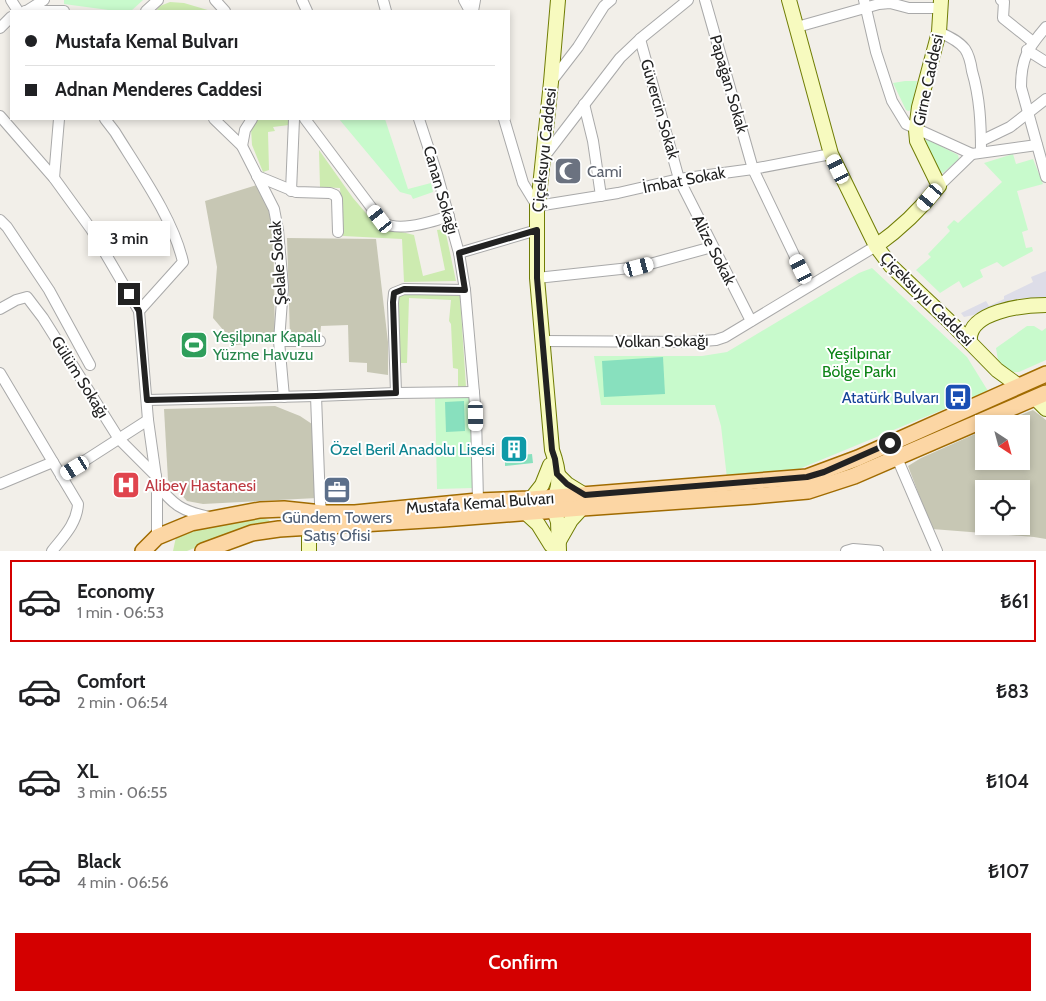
<!DOCTYPE html>
<meta charset="utf-8">
<style>
:root{--surface:#fff;--page:#f6f6f6;--text:#202124;--muted:#757577;--line:#e0e0e0;--accent:#d40000}
body{margin:0;font-family:Cabin,sans-serif;background:var(--page);color:var(--text);height:100vh;display:flex;flex-direction:column;font-size:19px;white-space:nowrap}
*{box-sizing:border-box;margin:0}
p{font-size:16px;color:var(--muted)}
.icon{flex:none;width:28px;height:28px;fill:none;stroke:currentColor;stroke-width:2;stroke-linecap:round;stroke-linejoin:round}
.map{position:relative;height:551px;overflow:hidden}
.sheet{display:flex;flex-direction:column;background:var(--surface);flex:1}
.sheet>*{flex:none}
.hud{position:absolute;left:10px;top:10px;width:500px;height:110px;border-radius:0px;box-shadow:0 2px 8px #0003;display:grid;align-content:center;height:110px;padding:0 15px;background:var(--surface)}
.needle{width:32px;rotate:144deg}
.controls{position:absolute;left:975px;top:415px;display:grid;gap:10px}
.controls a{display:grid;place-items:center;width:55px;height:55px;border-radius:0px;background:var(--surface);box-shadow:0 2px 8px #0003;font-size:25px}
.end{position:absolute;width:22px;height:22px;margin:-11px;border:6px solid #222;background:#fff;box-shadow:0 0 0 2px #fff}
.from{border-radius:50%}
.bubble{position:absolute;height:35px;border-radius:0px;background:var(--surface);box-shadow:0 2px 8px #0003;font-size:16px;font-weight:600;line-height:35px;text-align:center}
.car{position:absolute;width:15px;height:30px;margin:-15px -8px;border-radius:6px;box-shadow:0 0 4px 1px #0007;background:linear-gradient(#fff 24%,#345 0 40%,#fff 0 76%,#345 0 86%,#fff 0)}
.hud b{display:flex;align-items:center;gap:18px;height:48px;font-size:19px}
.hud b+b{border-top:1px solid var(--line)}
.hud i{width:12px;height:12px;background:var(--text)}
ul{padding:9px 0 0;list-style:none}
li{display:flex;align-items:center;gap:15px;height:82px;margin:0 10px 8px;padding:0 5px;border:2px solid transparent;border-radius:0px}
li div{flex:1}
li b{display:block;font-size:19px}
li em{font-style:normal;font-weight:600}
li.current{border-color:var(--accent)}
li>.icon{width:45px;height:45px;stroke-width:1.5}
.action{display:flex;gap:10px;margin-top:auto;padding:10px 15px}
.action a{flex:1;height:58px;border-radius:0px;background:var(--accent);color:#fff;font-size:20px;font-weight:600;line-height:58px;text-align:center}
.map>svg:first-child{display:block}
.construction{fill:#c7c7b4;fill-rule:evenodd}
.grass{fill:#cdebb0}
.park{fill:#c8facc}
.pitch{fill:#88e0be}
.plaza{fill:#dddde8}
.lines{fill:none;stroke-linecap:round;stroke-linejoin:round}
.street-casing{stroke:#a9a9a9;stroke-width:12}
.secondary-casing{stroke:#707d05;stroke-width:16}
.primary-casing{stroke:#a06b00;stroke-width:18}
.street{stroke:#fff;stroke-width:10}
.secondary{stroke:#f7fabf;stroke-width:14}
.primary{stroke:#fcd6a4;stroke-width:15}
.route{stroke:#222;stroke-width:6}
.labels{text-anchor:middle;dominant-baseline:central;stroke-width:4;stroke-linejoin:round;paint-order:stroke}
.street-label{font-size:16px;fill:#222;stroke:#fff}
.worship-label{font-size:16px;fill:#5b616d;stroke:#fff;text-anchor:start}
.leisure-label{font-size:16px;fill:#27864d;stroke:#fff;text-anchor:start}
.park-label{font-size:16px;fill:#0c8416;stroke:#fff}
.transit-label{font-size:16px;fill:#164399;stroke:#fff;text-anchor:end}
.culture-label{font-size:16px;fill:#0d838f;stroke:#fff;text-anchor:end}
.health-label{font-size:16px;fill:#be3a42;stroke:#fff;text-anchor:start}
.service-label{font-size:16px;fill:#4e5e75;stroke:#fff}
</style>
<div class="map">
<svg width="1046" height="551" viewBox="0 0 1046 551">
<rect width="100%" height="100%" fill="#f2efe9"/>
<g class="construction">
<polygon points="257,185 273,215 275,341 236,345 213,318 217,267 205,201"/>
<polygon points="287,238 376,239 388,342 388,375 367,372 367,363 349,362 348,325 321,326 320,336 290,337"/>
<polygon points="275,406 300,416 312,424 317,498 203,504 187,501 168,480 164,409"/>
<path d="M1033 410 1046 420V539L1034 537 932 529 908 466 921 458 984 430V461H1021V424H999ZM984 489H1021V526H984Z"/>
</g>
<g class="grass">
<polygon points="170,2 184,3 211,11 156,11 160,6"/>
<polygon points="257,119 289,119 289,125 273,127 275,131 268,132 269,170 263,172 252,145 251,129"/>
<polygon points="319,150 353,198 377,226 414,235 423,276 445,270 437,230 445,229 456,281 404,282 402,239 343,236 340,188 320,187"/>
<polygon points="403,292 460,296 466,387 458,389 458,369 453,368 451,324 449,321 451,300 409,298 407,363 398,363 396,297"/>
<polygon points="261,518 269,520 271,524 209,542 187,551 173,551 176,537 198,528"/>
</g>
<g class="park">
<polygon points="64,0 143,0 131,11 116,11 64,4"/>
<polygon points="905,81 917,81 911,110 908,111 906,110 893,83"/>
<polygon points="339,119 385,119 408,189 431,183 433,192 413,199 411,195 400,192"/>
<polygon points="926,140 929,140 958,155 959,159 943,173 940,172 924,142"/>
<polygon points="1013,154 1016,164 1033,159 1043,184 1017,191 1028,230 1022,232 1026,248 1032,247 1033,251 1003,267 997,262 980,270 983,277 963,288 959,281 940,293 916,270 931,257 928,254 950,231 947,227 954,220 958,223 1002,182 984,163"/>
<polygon points="872,268 967,357 988,391 799,469 727,478 721,426 715,405 601,405 594,356 702,356 727,352 859,273"/>
<polygon points="1027,326 1034,326 1042,331 1046,328 1046,360 1019,372 1011,372 998,360 996,348"/>
<polygon points="471,396 473,488 437,489 435,397"/>
</g>
<g class="pitch">
<polygon points="663,357 665,394 604,397 602,361"/>
<polygon points="464,401 465,431 446,432 445,402"/>
<polygon points="532,454 533,463 505,466 505,461 507,461 507,459 511,458 511,456"/>
</g>
<polygon class="plaza" points="1046,271 1046,298 1025,298 1010,300 978,314 964,317 961,313 986,301 989,306 1004,299 1004,296 1033,282 1031,277"/>
<g class="lines">
<g class="street-casing">
<g id="street">
<polyline points="11,0 18,11"/>
<polyline points="215,0 225,11"/>
<polyline points="302,0 307,11"/>
<polyline points="383,0 386,11"/>
<polyline points="464,0 470,11"/>
<polyline points="705,0 753,169 809,286"/>
<polyline points="864,0 876,52 892,101 906,124 972,154 1037,145"/>
<polyline points="1001,0 1004,2 1003,18 1033,42"/>
<polyline points="28,10 44,0"/>
<polyline points="25,11 64,11"/>
<polyline points="146,11 158,0"/>
<polyline points="473,11 475,0"/>
<polyline points="797,27 879,4 890,3 909,8 941,8"/>
<path d="M1046 27C1028 48 1021 58 1021 87L1046 177"/>
<polyline points="0,28 11,17"/>
<path d="M939 32C948 36 959 41 965 49 969 55 971 64 972 71 980 98 981 124 981 152"/>
<polyline points="640,39 679,179 751,321"/>
<polyline points="1027,50 1046,62"/>
<polyline points="551,82 578,47 604,6 611,0"/>
<polyline points="584,104 593,141 601,196"/>
<polyline points="0,116 54,178 91,229 139,311 148,420 157,484 157,537"/>
<path d="M105 119 115 132C139 171 173 218 183 262L139 311"/>
<polyline points="214,119 242,146 274,209 278,230 283,287 279,341 284,397"/>
<path d="M305 119 383 223C400 232 432 222 449 216"/>
<polyline points="419,119 437,174 459,253 465,290 476,416 478,501"/>
<polyline points="504,119 523,183 537,206 618,193 679,179 753,169 831,154"/>
<polyline points="981,141 1010,127 1046,99"/>
<polyline points="242,146 245,130 252,119"/>
<polyline points="544,157 620,58 640,39 688,0"/>
<polyline points="257,176 296,192 330,193 335,195 337,199 338,232"/>
<polyline points="54,178 59,119"/>
<polyline points="939,186 972,154"/>
<polyline points="291,191 294,119"/>
<polyline points="0,220 7,227 49,290 90,365"/>
<polyline points="459,253 537,230"/>
<polyline points="537,278 639,267 712,247"/>
<polyline points="0,309 16,300 27,297 43,318 119,439 156,476"/>
<polyline points="279,341 320,341"/>
<polyline points="543,341 689,342 716,340 725,337 876,246"/>
<path d="M0 373 78 504C77 523 64 536 52 551"/>
<polyline points="396,393 393,303 394,293 404,289 465,290"/>
<polyline points="316,396 320,503 322,513"/>
<polyline points="147,400 316,396 396,393 474,392"/>
<polyline points="897,458 937,551"/>
<polyline points="61,476 148,420"/>
<polyline points="0,484 53,462"/>
<path d="M157 484C173 505 182 511 209 517"/>
<polyline points="846,551 853,549 878,551"/>
</g>
</g>
<g class="secondary-casing">
<g id="secondary">
<polyline points="789,0 831,154 876,246 891,266 949,321 997,370 1019,386"/>
<path d="M876 246C900 229 920 210 939 186L917 141 916 130 919 107 939 32 941 0"/>
<path d="M970 342C966 311 1025 305 1046 305"/>
<polyline points="1035,398 1046,409"/>
<polyline points="557,474 567,484 585,495"/>
<path d="M554 497C562 484 557 464 552 450L537 278V206L539 196 551 82 558 0"/>
<polyline points="531,499 542,485 550,465"/>
<polyline points="554,510 558,522 559,551"/>
<polyline points="526,513 538,524 551,545"/>
<polyline points="309,528 309,551"/>
<polyline points="559,541 571,520 582,508"/>
</g>
</g>
<g class="primary-casing">
<g id="primary">
<polyline points="143,551 157,537 191,523 260,510 284,509 322,513 355,513 478,501 531,499 807,477 858,458 1046,374"/>
<polyline points="203,551 252,533 279,529 443,519 582,508 754,496 808,491 854,476 1046,393"/>
</g>
</g>
<use href="#street" class="street"/>
<use href="#secondary" class="secondary"/>
<use href="#primary" class="primary"/>
</g>
<g class="lines">
<polyline class="route" points="129,294 139,311 147,400 316,396 396,393 393,302 394,293 404,289 465,290 459,253 537,230 537,278 552,450 555,459 557,474 567,484 585,495 807,477 824,472 890,443"/>
</g>
<defs>
<g id="mosque-square" transform="scale(1.4375)"><rect x="-9" y="-9" width="18" height="18" rx="4" fill="#6b7280" stroke="#fff"/><path d="M3.5-4.9A6 6 0 1 0 3.5 4.9A5 5 0 1 1 3.5-4.9Z" fill="#fff"/></g>
<g id="stadium-square" transform="scale(1.4375)"><rect x="-9" y="-9" width="18" height="18" rx="4" fill="#2e9e5b" stroke="#fff"/><path d="M0-5a6.5 5 0 1 0 0 10a6.5 5 0 1 0 0-10ZM-3.5-1.8h7v3.6h-7Z" fill="#fff"/></g>
<g id="bus-square" transform="scale(1.4375)"><rect x="-9" y="-9" width="18" height="18" rx="4" fill="#1a4fb4" stroke="#fff"/><path d="M-5-6H5V4H4V6H2V4H-2V6H-4V4H-5ZM-3.5-4V0h7V-4ZM-3.5 1.2v1.5H-2V1.2ZM2 1.2v1.5H3.5V1.2Z" fill="#fff"/></g>
<g id="building-square" transform="scale(1.4375)"><rect x="-9" y="-9" width="18" height="18" rx="4" fill="#0f9aa8" stroke="#fff"/><path d="M-4-6H4V6H1V3H-1V6H-4ZM-2.5-4.3h1.7v1.8h-1.7ZM.8-4.3h1.7v1.8H.8ZM-2.5-1h1.7V.8h-1.7ZM.8-1h1.7V.8H.8Z" fill="#fff"/></g>
<g id="hospital-square" transform="scale(1.4375)"><rect x="-9" y="-9" width="18" height="18" rx="4" fill="#e0444e" stroke="#fff"/><path d="M-5-5h3v3.5h4V-5h3V5h-3V1.5h-4V5h-3Z" fill="#fff"/></g>
<g id="office-square" transform="scale(1.4375)"><rect x="-9" y="-9" width="18" height="18" rx="4" fill="#5c6f8a" stroke="#fff"/><path d="M-6-3h4V-5.5h4V-3h4V5H-6ZM-1-4.5V-3h2v-1.5ZM-6 0V1H6V0Z" fill="#fff"/></g>
</defs>
<g fill-rule="evenodd">
<use href="#mosque-square" x="568" y="171"/>
<use href="#stadium-square" x="194" y="345"/>
<use href="#bus-square" x="958" y="397"/>
<use href="#building-square" x="514" y="449"/>
<use href="#hospital-square" x="126" y="485"/>
<use href="#office-square" x="337" y="490"/>
</g>
<g class="labels">
<g class="street-label">
<text transform="translate(928 80) rotate(-78)">Girne Caddesi</text>
<text transform="translate(729 84) rotate(74)">Papağan Sokak</text>
<text transform="translate(660 109) rotate(74)">Güvercin Sokak</text>
<text transform="translate(544 150) rotate(-84)">Çiçeksuyu Caddesi</text>
<text transform="translate(684 180) rotate(-11)">İmbat Sokak</text>
<text transform="translate(441 190) rotate(74)">Canan Sokağı</text>
<text transform="translate(714 250) rotate(63)">Alize Sokak</text>
<text transform="translate(278 263) rotate(-94)">Şelale Sokak</text>
<text transform="translate(927 299) rotate(45)">Çiçeksuyu Caddesi</text>
<text transform="translate(662 341) rotate(-1)">Volkan Sokağı</text>
<text transform="translate(80 377) rotate(58)">Gülüm Sokağı</text>
<text transform="translate(480 503) rotate(-4)">Mustafa Kemal Bulvarı</text>
</g>
<g class="worship-label">
<text x="587" y="171">Cami</text>
</g>
<g class="leisure-label">
<text x="213" y="336">Yeşilpınar Kapalı<tspan x="213" dy="18">Yüzme Havuzu</tspan></text>
</g>
<g class="park-label">
<text x="859" y="353">Yeşilpınar<tspan x="859" dy="18">Bölge Parkı</tspan></text>
</g>
<g class="transit-label">
<text x="939" y="397">Atatürk Bulvarı</text>
</g>
<g class="culture-label">
<text x="495" y="449">Özel Beril Anadolu Lisesi</text>
</g>
<g class="health-label">
<text x="145" y="485">Alibey Hastanesi</text>
</g>
<g class="service-label">
<text x="337" y="517">Gündem Towers<tspan x="337" dy="18">Satış Ofisi</tspan></text>
</g>
</g>
</svg>
<div class="controls">
<a><svg class="needle" viewBox="-14 -14 28 28"><path d="M0-13l5 13h-10z" fill="#e53935"/><path d="M0 13l5-13h-10z" fill="#757577"/></svg></a>
<a><svg class="icon" aria-label="locate" viewBox="0 0 24 24"><circle cx="12" cy="12" r="6"/><path d="M12 2v4M12 18v4M2 12h4M18 12h4"/></svg></a>
</div>
<i class="end from" style="left:890px;top:443px"></i>
<i class="end" style="left:129px;top:294px"></i>
<div class="bubble" style="left:88px;top:221px;width:82px">3 min</div>
<i class="car" style="left:838px;top:169px;rotate:334deg"></i>
<i class="car" style="left:930px;top:197px;rotate:220deg"></i>
<i class="car" style="left:380px;top:219px;rotate:323deg"></i>
<i class="car" style="left:639px;top:267px;rotate:75deg"></i>
<i class="car" style="left:801px;top:269px;rotate:334deg"></i>
<i class="car" style="left:476px;top:416px;rotate:179deg"></i>
<i class="car" style="left:75px;top:468px;rotate:239deg"></i>
<div class="hud">
<b><i class="from"></i>Mustafa Kemal Bulvarı</b>
<b><i></i>Adnan Menderes Caddesi</b>
</div>
</div>
<section class="sheet">
<ul>
<li class="current"><svg class="icon" aria-label="car" viewBox="0 0 24 24"><path d="M5 17H2v-5l4-1 3-4h7l3 4 3 1v5h-3M9 17h6M6 11h13"/><circle cx="7" cy="17" r="2"/><circle cx="17" cy="17" r="2"/></svg><div><b>Economy</b><p>1 min · 06:53</p></div><em>₺61</em></li>
<li><svg class="icon" aria-label="car" viewBox="0 0 24 24"><path d="M5 17H2v-5l4-1 3-4h7l3 4 3 1v5h-3M9 17h6M6 11h13"/><circle cx="7" cy="17" r="2"/><circle cx="17" cy="17" r="2"/></svg><div><b>Comfort</b><p>2 min · 06:54</p></div><em>₺83</em></li>
<li><svg class="icon" aria-label="car" viewBox="0 0 24 24"><path d="M5 17H2v-5l4-1 3-4h7l3 4 3 1v5h-3M9 17h6M6 11h13"/><circle cx="7" cy="17" r="2"/><circle cx="17" cy="17" r="2"/></svg><div><b>XL</b><p>3 min · 06:55</p></div><em>₺104</em></li>
<li><svg class="icon" aria-label="car" viewBox="0 0 24 24"><path d="M5 17H2v-5l4-1 3-4h7l3 4 3 1v5h-3M9 17h6M6 11h13"/><circle cx="7" cy="17" r="2"/><circle cx="17" cy="17" r="2"/></svg><div><b>Black</b><p>4 min · 06:56</p></div><em>₺107</em></li>
</ul>
<div class="action"><a>Confirm</a></div>
</section>
